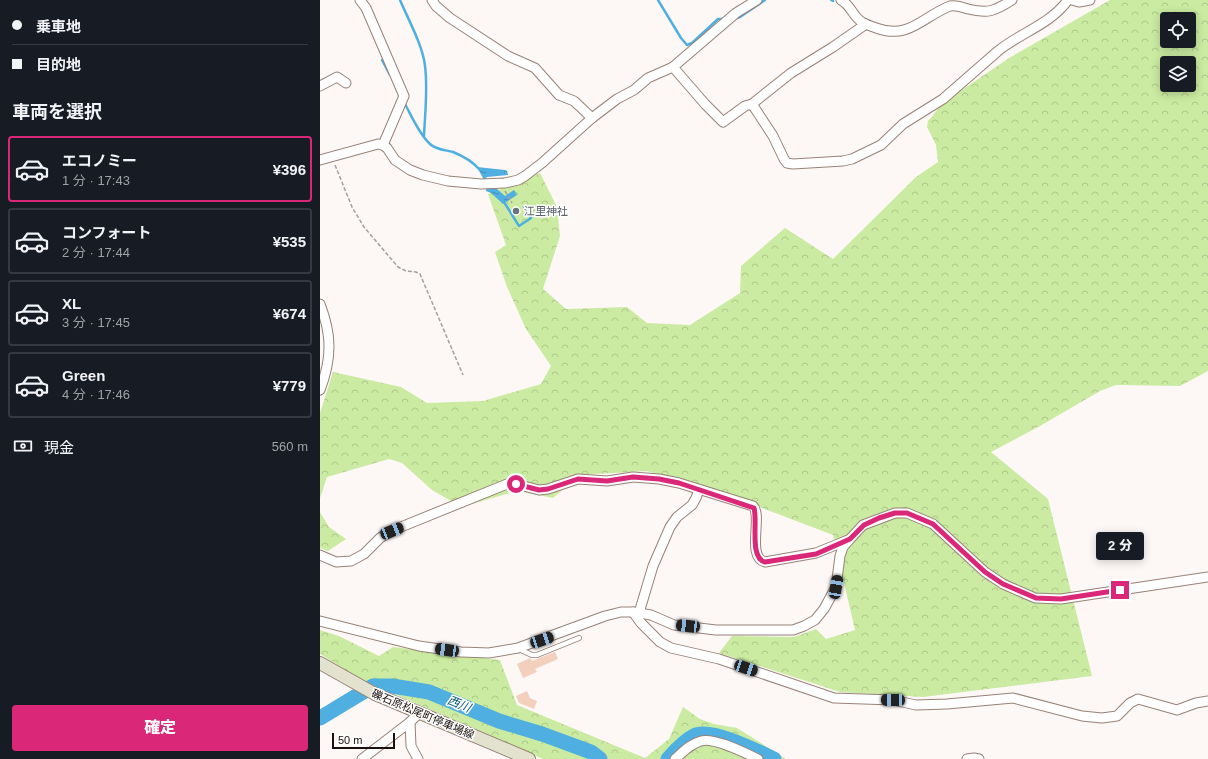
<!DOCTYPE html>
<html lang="ja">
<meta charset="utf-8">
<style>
:root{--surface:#171b24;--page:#242831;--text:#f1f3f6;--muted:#9ea1a6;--line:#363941;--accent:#db2777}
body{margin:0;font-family:Arial,"Noto Sans JP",sans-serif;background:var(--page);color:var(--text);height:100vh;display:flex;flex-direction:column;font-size:15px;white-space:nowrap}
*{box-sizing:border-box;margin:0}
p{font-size:13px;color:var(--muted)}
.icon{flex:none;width:22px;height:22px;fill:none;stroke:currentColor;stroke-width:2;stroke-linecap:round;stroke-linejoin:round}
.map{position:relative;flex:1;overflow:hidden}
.side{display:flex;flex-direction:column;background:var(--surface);width:320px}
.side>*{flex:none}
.banner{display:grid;align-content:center;height:88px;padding:0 12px;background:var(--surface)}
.fabs{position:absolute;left:840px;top:12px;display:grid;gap:8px}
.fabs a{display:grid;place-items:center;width:36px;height:36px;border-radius:4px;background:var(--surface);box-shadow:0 2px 10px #0003;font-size:20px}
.scale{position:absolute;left:12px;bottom:10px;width:63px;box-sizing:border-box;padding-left:4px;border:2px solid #19110d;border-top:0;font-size:11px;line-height:14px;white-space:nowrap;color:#19110d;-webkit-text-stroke:3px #fff;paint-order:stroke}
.end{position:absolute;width:18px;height:18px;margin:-9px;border:5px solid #db2777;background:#fff;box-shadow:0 0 0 2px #fff}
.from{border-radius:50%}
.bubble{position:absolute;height:28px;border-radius:4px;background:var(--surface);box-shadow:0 2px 10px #0003;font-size:13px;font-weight:800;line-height:28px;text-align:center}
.car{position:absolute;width:12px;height:24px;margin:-12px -6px;border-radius:5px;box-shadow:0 0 3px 1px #0007;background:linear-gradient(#222 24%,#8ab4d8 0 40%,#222 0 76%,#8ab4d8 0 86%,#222 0)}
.banner b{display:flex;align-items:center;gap:14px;height:38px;font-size:15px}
.banner b+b{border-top:1px solid var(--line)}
.banner i{width:10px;height:10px;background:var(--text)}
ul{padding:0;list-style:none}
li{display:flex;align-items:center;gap:12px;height:66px;margin:0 8px 6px;padding:0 4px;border:2px solid var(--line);border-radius:4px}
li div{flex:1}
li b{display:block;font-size:15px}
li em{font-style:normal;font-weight:800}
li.selected{border-color:var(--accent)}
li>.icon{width:36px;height:36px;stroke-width:1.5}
h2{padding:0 12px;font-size:18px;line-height:48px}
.pay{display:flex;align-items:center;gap:10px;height:44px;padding:0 12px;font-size:15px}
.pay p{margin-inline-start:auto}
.primary-button{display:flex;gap:8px;margin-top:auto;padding:8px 12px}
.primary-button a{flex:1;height:46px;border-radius:4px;background:var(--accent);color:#fff;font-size:16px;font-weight:800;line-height:46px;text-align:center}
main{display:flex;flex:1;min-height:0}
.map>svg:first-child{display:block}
.forest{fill:url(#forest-crowns);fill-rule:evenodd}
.water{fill:url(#water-ripples)}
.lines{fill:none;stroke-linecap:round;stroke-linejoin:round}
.stream{stroke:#4eafe0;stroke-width:2.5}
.river{stroke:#4eafe0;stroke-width:15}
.building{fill:#f3cfbe}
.service-casing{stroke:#988177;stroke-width:6}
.minor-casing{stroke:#988177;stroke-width:11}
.secondary-casing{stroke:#988177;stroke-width:14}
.path{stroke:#a6a09d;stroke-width:1.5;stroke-dasharray:4 2;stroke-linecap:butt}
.service{stroke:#fff;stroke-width:4.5}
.minor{stroke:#fff;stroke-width:9}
.secondary{stroke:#e2e2ce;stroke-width:12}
.route{stroke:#db2777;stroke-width:5}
.worship-dot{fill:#6b7280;stroke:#fff;stroke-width:1.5}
.labels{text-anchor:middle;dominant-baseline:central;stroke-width:3;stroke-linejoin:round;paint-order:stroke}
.worship-label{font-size:11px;fill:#5b616d;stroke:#fff;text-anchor:start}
.street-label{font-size:11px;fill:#19110d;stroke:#fff}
.water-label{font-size:12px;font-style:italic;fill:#065678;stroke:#fff}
</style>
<main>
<section class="side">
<div class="banner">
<b><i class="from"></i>乗車地</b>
<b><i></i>目的地</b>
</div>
<h2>車両を選択</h2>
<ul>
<li class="selected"><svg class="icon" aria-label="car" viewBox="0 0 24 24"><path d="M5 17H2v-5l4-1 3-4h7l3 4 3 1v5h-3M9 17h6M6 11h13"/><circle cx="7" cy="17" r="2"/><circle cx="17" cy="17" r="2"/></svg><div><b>エコノミー</b><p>1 分 · 17:43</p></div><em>¥396</em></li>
<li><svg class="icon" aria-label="car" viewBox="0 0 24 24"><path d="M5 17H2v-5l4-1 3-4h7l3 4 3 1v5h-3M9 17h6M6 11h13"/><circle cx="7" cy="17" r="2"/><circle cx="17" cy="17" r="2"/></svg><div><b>コンフォート</b><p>2 分 · 17:44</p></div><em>¥535</em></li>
<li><svg class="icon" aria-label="car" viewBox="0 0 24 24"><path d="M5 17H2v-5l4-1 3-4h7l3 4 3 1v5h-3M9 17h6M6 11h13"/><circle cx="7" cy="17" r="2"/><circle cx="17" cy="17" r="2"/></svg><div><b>XL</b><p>3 分 · 17:45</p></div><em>¥674</em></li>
<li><svg class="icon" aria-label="car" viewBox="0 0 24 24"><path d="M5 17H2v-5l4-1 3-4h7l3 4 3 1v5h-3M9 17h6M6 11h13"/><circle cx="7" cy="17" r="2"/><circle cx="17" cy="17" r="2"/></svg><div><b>Green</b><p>4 分 · 17:46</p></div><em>¥779</em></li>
</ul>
<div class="pay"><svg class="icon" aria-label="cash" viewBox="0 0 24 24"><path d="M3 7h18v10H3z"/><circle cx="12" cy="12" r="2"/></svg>現金<p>560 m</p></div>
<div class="primary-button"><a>確定</a></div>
</section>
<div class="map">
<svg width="888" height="759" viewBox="0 0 888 759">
<defs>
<pattern id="forest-crowns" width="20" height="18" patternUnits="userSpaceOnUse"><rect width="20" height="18" fill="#caeba1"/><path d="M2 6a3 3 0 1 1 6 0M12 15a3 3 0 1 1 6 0" fill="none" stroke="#adc889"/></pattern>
<pattern id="water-ripples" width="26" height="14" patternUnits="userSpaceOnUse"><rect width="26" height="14" fill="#4eafe0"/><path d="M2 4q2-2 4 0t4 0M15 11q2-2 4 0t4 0" fill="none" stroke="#408db4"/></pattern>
</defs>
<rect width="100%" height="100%" fill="#fdf8f6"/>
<g class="forest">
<path d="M790 0H888V371L860 386 796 385 780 391 720 426 671 452 728 499 772 676 603 697 520 692 399 653 412 636 474 637 496 629 506 639 535 630 513 535 382 485 326 471 260 475 233 498 197 491 141 507 112 490 82 463 69 459 7 477 0 498V413L13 372 81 387 107 403 163 401 221 384 231 366 206 329 187 287 175 252 186 245 168 194 220 173 237 207 240 236 223 289 246 309 307 307 327 323 370 325 420 293 421 266 465 228 513 259 596 177 618 162 616 145 607 127 608 121 623 103 689 58ZM847 19H869V41H847ZM847 63H869V85H847Z"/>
<polygon points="0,512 9,527 26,539 8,551 0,548"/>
<polygon points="0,630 19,636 59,656 73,647 180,660 197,705 325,758 349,739 363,707 380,719 394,724 417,728 466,759 223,759 40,679 0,654"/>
</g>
<g class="water">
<polygon points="157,167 185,170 187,171 188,175 167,177 164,180"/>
<polygon points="166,188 177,189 185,196 194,190 197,195 183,204 171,193 166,191"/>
</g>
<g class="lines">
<g class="stream">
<path d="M80 0C88 19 103 46 105 66 108 89 105 113 104 136"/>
<polyline points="338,0 361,38 367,45 372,43 398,19 405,19"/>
<polyline points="511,0 513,1"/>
<polyline points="414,19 420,17 445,0"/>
<polyline points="62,60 70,75"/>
<path d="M85 104C92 117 99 134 110 144 116 150 126 150 133 152 143 156 152 161 159 169"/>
<polyline points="184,202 199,226 211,218 204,207"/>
</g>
<g class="river">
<polyline points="0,718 53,686 72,686 91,689 109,692 179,721 222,734 271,752 280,759"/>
<path d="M348 759C355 751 364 741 374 736 390 727 437 751 454 759"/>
</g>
</g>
<g class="building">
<polygon points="235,652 238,659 215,669 217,672 203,678 197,664 210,658 212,661"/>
<polygon points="207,691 210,698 217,701 214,709 199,703 196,696"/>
</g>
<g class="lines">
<g class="service-casing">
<polyline id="service" points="199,649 212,655 217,655 259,638"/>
</g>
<g class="minor-casing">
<g id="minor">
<polyline points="40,0 46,8 84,96 63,145"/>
<polyline points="112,0 116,6 130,18 188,56 215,68 239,95 254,101 272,118"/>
<path d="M521 0C531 5 533 17 542 22 546 25 552 26 556 28 589 40 602 17 630 6 636 5 642 7 648 9 668 14 675 11 692 0"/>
<polyline points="752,0 759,2 770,0"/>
<polyline points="353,67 385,104 403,122 425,106 432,104 471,73 513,47 546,24"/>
<polyline points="0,86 17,77 26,83"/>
<path d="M432 104 453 136 464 159 467 163 473 164 523 161 532 159 561 145 583 124 623 99 678 51C700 33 731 24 748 0"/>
<polyline points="0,160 58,144 63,145 67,148 75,160 90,170 103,175 128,181 161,184 185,183 198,180 205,176 222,163 272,118 297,99 314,90 328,78 353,67 416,13 437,0"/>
<path d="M0 304C12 335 12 358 0 390"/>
<path d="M0 555 16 562 31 561 44 554 60 538 71 531 187 484H196L219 490 228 489 258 479 287 481 313 477 339 479 359 483 433 506C443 516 426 557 445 562L496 553 528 540"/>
<polyline points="313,612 321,623 340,642 351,648 399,659 514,698 573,700 596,705 627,704 693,698 762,716 782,718 797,716 810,703 818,699 857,710 876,703 888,701"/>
<polyline points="319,613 333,566 350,527 357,517 372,505 376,498 379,490"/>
<polyline points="0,621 99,646 141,652 169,653 198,648 285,616 301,612 313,612 331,615 354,625 396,630 473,630 484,626 495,620 504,609 516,587 520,556 523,547 530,539 543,525 575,513 587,513 613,524 665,572 683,584 715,598 741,599 888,577"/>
<polyline points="90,722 91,746 98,759"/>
<polyline points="42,759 90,722 100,712"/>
<path d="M355 759C363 752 370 744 381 741 394 737 425 753 438 759"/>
<polyline points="647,759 654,758 659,759"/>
</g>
</g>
<g class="secondary-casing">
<polyline id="secondary" points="0,663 55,694 209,759"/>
</g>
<g class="path">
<polyline points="15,165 32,207 44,227 78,267 86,271 96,272 100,274 143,375"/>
<polyline points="185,191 192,203"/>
</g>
<use href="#service" class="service"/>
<use href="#minor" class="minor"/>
<use href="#secondary" class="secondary"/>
</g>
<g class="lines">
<path class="route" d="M196 484 219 490 228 489 258 479 287 481 313 477 339 479 359 483 434 508C438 521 429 558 445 562L496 554 530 539 544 525 559 518 575 513H587L613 524 665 572 683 584 716 598 741 599 800 590"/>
</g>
<circle class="worship-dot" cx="196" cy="211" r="4"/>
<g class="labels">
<g class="worship-label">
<text x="204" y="211">江里神社</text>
</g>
<g class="street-label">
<text transform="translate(103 714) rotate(23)">礫石原松尾町停車場線</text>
</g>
<g class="water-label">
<text transform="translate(139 704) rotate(22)">西川</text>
</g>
</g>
</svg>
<div class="fabs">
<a><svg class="icon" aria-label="locate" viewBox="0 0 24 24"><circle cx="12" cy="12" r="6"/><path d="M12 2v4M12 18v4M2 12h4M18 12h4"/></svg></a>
<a><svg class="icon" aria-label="layers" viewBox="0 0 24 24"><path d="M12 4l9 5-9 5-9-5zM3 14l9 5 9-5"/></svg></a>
</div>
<div class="scale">50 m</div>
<i class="end from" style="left:196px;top:484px"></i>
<i class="end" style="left:800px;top:590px"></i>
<div class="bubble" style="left:776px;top:532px;width:48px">2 分</div>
<i class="car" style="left:72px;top:531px;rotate:68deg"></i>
<i class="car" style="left:516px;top:587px;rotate:10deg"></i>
<i class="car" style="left:368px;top:626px;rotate:276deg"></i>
<i class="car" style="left:222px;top:640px;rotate:71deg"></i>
<i class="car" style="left:127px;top:650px;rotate:278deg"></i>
<i class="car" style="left:426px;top:668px;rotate:109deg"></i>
<i class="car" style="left:573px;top:700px;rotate:271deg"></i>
</div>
</main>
